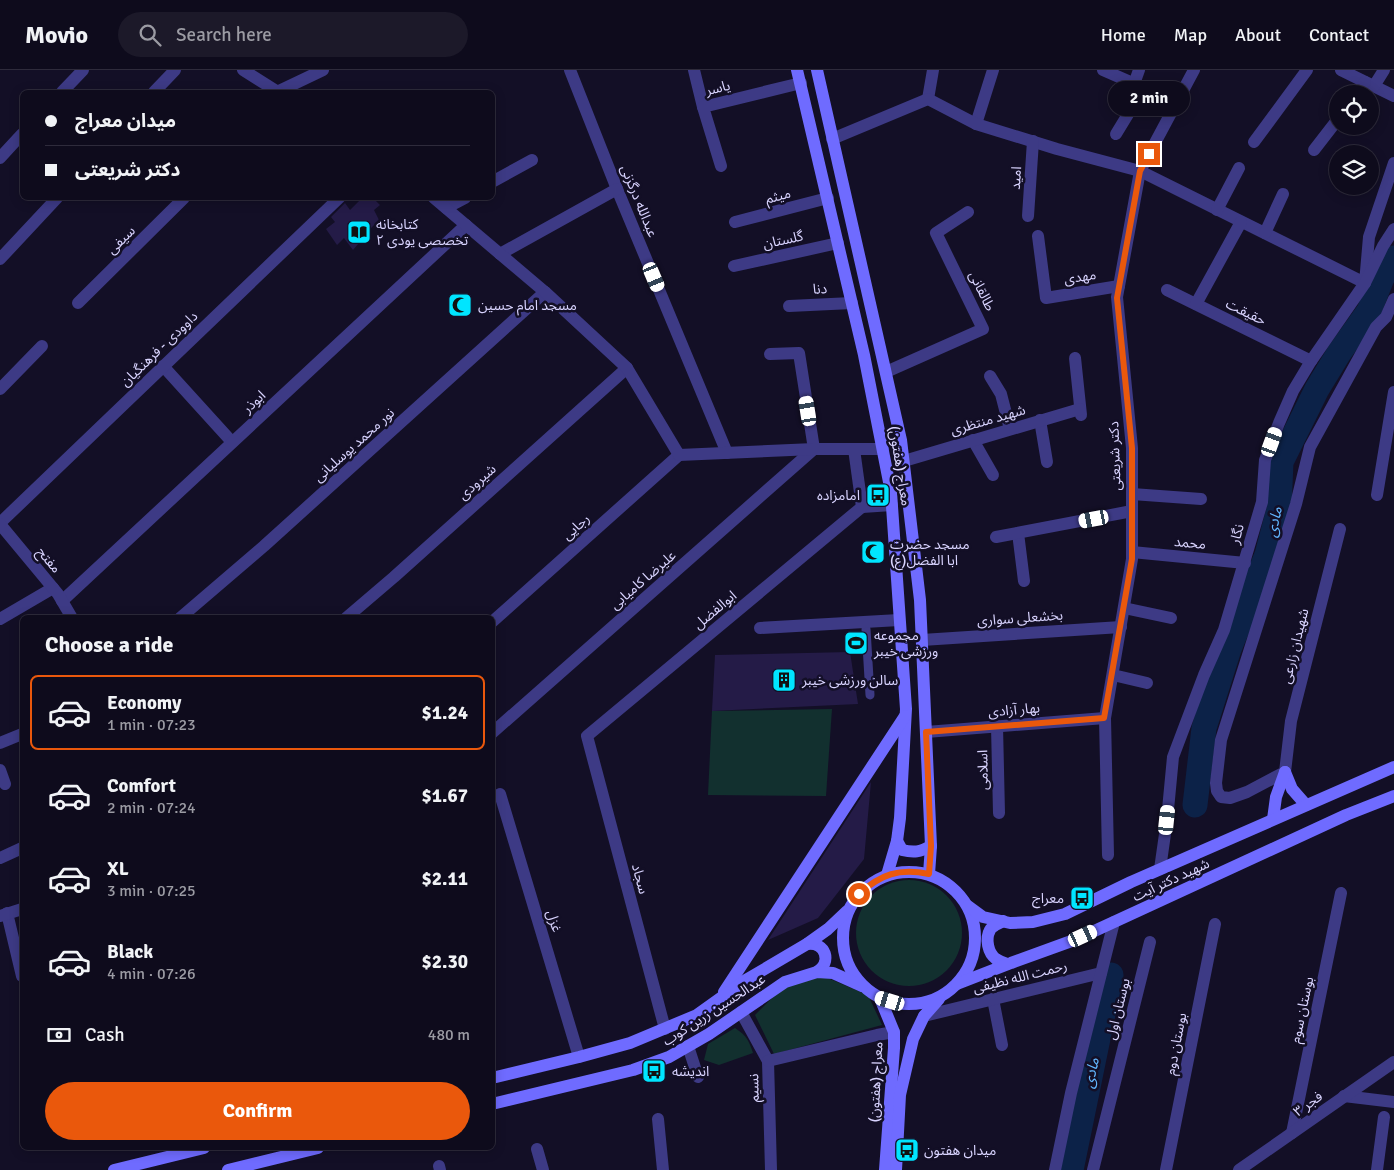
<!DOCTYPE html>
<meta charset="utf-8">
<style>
:root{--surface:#0e0b1c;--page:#1c1929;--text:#f1f3f6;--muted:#9b9ba3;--line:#2e2b3b;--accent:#ea580c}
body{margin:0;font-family:Signika,"Noto Sans Arabic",sans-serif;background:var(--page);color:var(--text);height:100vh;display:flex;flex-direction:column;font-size:19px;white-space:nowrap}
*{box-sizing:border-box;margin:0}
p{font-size:16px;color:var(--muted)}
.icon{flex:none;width:28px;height:28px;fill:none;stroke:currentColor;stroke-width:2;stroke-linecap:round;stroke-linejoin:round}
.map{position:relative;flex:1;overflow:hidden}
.panel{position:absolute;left:20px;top:545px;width:475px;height:535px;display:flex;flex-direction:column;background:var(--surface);border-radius:8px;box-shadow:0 2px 12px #0003,0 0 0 1px var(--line)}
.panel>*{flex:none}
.guide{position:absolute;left:20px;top:20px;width:475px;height:110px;border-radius:8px;box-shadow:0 2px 12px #0003,0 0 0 1px var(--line);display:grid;align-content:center;height:110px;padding:0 25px;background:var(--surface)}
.tools{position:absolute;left:1329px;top:15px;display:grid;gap:10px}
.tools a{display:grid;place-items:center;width:50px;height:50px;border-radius:50%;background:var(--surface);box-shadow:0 2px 12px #0003,0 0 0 1px var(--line);font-size:25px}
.end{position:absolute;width:22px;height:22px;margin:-11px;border:6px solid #ea580c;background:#fff;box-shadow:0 0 0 2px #fff}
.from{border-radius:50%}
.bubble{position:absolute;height:35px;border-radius:18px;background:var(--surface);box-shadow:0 2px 12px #0003,0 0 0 1px var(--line);font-size:16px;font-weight:800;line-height:35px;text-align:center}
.car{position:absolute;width:15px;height:30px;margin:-15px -8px;border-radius:6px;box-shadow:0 0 4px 1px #0007;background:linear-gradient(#fff 24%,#345 0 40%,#fff 0 76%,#345 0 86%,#fff 0)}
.guide b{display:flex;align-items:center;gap:18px;height:48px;font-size:19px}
.guide b+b{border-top:1px solid var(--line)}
.guide i{width:12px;height:12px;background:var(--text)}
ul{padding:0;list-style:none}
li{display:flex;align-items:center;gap:15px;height:75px;margin:0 10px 8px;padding:0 15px;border:2px solid transparent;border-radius:8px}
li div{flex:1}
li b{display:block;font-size:19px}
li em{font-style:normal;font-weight:800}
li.current{border-color:var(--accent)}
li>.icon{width:45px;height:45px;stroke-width:1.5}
h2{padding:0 25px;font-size:22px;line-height:60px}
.pay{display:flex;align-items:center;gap:12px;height:55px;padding:0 25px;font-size:19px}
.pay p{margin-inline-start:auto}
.primary-button{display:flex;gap:10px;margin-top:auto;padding:10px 25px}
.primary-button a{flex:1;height:58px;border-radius:30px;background:var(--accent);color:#fff;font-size:20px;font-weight:800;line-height:58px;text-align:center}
header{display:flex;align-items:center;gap:30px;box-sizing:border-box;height:70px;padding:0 25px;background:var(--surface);border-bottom:1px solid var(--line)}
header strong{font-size:24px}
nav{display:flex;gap:28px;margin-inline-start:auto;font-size:18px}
.search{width:350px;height:45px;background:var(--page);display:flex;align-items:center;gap:12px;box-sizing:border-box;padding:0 18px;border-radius:28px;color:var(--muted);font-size:19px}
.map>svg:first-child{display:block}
.green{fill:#12302f}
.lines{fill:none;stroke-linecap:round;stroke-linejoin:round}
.river{stroke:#0c2248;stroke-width:25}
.building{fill:#241b47}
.pedestrian{stroke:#3d3a85;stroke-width:9}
.minor{stroke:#3d3a85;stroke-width:12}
.tertiary{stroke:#3d3a85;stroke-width:12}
.secondary{stroke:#6f6bff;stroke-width:12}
.route{stroke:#ea580c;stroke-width:6}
.labels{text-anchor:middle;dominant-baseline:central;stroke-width:5;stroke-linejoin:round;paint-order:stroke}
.street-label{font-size:14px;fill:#d9d4ff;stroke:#130f26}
.poi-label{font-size:14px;fill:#d9d4ff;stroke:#130f26;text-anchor:start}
.water-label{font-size:15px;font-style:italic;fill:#62b6ff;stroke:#130f26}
</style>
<header>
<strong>Movio</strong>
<div class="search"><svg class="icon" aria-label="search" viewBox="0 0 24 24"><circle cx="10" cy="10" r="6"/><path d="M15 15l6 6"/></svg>Search here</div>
<nav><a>Home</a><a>Map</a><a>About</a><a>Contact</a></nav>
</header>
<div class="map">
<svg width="1394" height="1100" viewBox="0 0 1394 1100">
<rect width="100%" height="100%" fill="#130f26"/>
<g class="green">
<polygon points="832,639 826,726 708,725 712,641"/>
<circle cx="909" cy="863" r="53"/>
<polygon points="818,904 868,925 882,955 774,984 755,945 785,915"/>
<path d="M735 958C747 966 749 971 753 983L719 995 704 990 708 974Z"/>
</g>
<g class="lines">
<g class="river">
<polyline points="1195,735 1204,658 1229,579 1267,485 1279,439 1281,392 1317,319 1339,283 1369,241 1382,208 1394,188"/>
<polyline points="1071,1100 1111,905"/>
</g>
</g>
<g class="building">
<polygon points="362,128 373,128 380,135 374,140 379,150 364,165 364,167 353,180 344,168 337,175 326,159 335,152 331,147 345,133 350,140"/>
<polygon points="850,582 858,634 712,641 715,585"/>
<polygon points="871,712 864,789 818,848 768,870"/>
</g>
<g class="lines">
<polyline class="pedestrian" points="866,559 870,625"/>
<g class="minor">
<polyline points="570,0 617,119 727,383"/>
<polyline points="694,0 703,37"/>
<polyline points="1103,0 1176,32"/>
<polyline points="1341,0 1394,26"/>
<polyline points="1134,14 1139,0"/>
<polyline points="1374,16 1384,0"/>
<polyline points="62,22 83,0"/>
<polyline points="154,22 175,0"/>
<polyline points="277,22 323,0"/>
<polyline points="1356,24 1365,12"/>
<polyline points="928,29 933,0"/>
<polyline points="976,54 993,0"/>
<polyline points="1116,64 1144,18"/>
<polyline points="832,69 928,29 976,54 1057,79 1140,101 1365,213 1369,167 1394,93"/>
<polyline points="1254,72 1307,0"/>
<polyline points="1314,80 1338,49"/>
<polyline points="0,88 22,64"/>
<polyline points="721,96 703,37 801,13"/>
<polyline points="492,112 532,90"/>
<polyline points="446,138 465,128"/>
<polyline points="1217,140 1239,98"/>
<polyline points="1028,146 1033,71"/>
<polyline points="735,152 828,128"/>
<polyline points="1265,163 1283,124"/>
<polyline points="1038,166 1046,228 1119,216"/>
<polyline points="500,184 617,119"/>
<polyline points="0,189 57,128"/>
<polyline points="734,196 838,173"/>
<polyline points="1167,220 1311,291"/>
<polyline points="78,233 184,128"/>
<polyline points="1196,234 1241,152"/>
<polyline points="789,236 852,233"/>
<polyline points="1075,288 1081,345"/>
<polyline points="163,296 232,372"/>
<polyline points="886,302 983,259 936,163 968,142"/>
<polyline points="990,306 1001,324 1010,359"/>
<polyline points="0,319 42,276"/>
<polyline points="1040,350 1047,392"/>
<polyline points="973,370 993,405"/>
<polyline points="854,379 862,437"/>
<polyline points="904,391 1080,339"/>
<polyline points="1132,424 1201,429"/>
<polyline points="1377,425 1394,322"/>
<polyline points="862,437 892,435"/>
<polyline points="0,453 339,128"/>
<polyline points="1340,459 1291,651 1285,702 1247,722 1230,728 1221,727 1217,721 1216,713 1221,670 1296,434 1310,377 1376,257 1386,247 1394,229"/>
<polyline points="1018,463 1024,511"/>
<polyline points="996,467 1132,441"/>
<polyline points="1132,482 1245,493"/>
<polyline points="62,531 466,155"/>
<polyline points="1124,538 1171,548"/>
<polyline points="180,548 264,476 545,222"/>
<polyline points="346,548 394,507 627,298"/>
<polyline points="0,549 53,518"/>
<polyline points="492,552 679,385"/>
<polyline points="760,558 899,550"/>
<polyline points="922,570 1121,557"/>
<polyline points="1113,605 1147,613"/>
<polyline points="997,656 999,743"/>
<polyline points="926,662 1105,648"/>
<polyline points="492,663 814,379 799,283 770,284"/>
<polyline points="0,673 22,664"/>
<polyline points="0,700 5,714"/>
<polyline points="500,724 579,987"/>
<polyline points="0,788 22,778"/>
<polyline points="1160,799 1167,750 1173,687 1204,605 1224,560 1262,432 1265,390 1279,353 1293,321 1311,291 1365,213 1383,176 1394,159"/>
<polyline points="7,843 22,906"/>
<polyline points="0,846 22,839"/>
<polyline points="993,929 1002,975"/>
<polyline points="741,942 768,991 771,1100"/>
<polyline points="924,946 1101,903"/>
<polyline points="665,959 587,666 862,437"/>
<polyline points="688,976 698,1007"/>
<polyline points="768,991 877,965 894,962"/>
<polyline points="658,1049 663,1100"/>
<polyline points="1292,1063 1341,823"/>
<polyline points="537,1079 543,1100"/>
<polyline points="439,1096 440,1100"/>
<polyline points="1055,1100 1071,1023 1114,852"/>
<polyline points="1093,1100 1150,872"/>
<polyline points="1166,1100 1215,854"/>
<polyline points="1377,1100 1384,1047"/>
</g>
<g class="tertiary">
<polyline points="243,0 278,22"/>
<polyline points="434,128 545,222 627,298 679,385 814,379 883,379"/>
<polyline points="0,454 58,524 72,548"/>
<polyline points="1108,785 1105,648 1132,489 1132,378 1117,227 1140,101 1194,0"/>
<polyline points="1344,1026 1394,1032"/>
<polyline points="1239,1100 1394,992"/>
</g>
<g class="secondary">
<polyline points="797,0 864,285 891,422 906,639 900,748 897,771 887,805"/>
<polyline points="817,0 901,370 920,530 931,776 929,804"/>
<polyline points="1285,702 1292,719 1306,735"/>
<polyline points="1273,749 1276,727 1285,702"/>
<path d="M897 771 902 780C914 783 920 782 931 776"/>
<circle cx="909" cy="868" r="66"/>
<polyline points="968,836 983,847 1010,853 1033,852 1065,844 1131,812 1394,697"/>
<path d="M1003 851C999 854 993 855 990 860 985 869 988 883 996 889 999 891 1004 893 1007 894"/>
<path d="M807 874C826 872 832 892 817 902"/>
<polyline points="957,914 1011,893 1077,869 1346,745 1394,726"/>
<polyline points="724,922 905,646"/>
<polyline points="880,928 894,962 894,978 885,1100"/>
<polyline points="492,1008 579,987 630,973 697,945 746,910 807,874 828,859 847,841"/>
<polyline points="492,1034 633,1000 669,987 709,964 785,912 817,902 833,903 862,916"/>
<polyline points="114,1100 204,1078"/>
<polyline points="228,1100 318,1078"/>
<polyline points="896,1100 900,1025 913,969 924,946 939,929"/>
</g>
</g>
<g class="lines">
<path class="route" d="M859 824C881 804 899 798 929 804L931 776 926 662 1104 648 1132 489V378L1117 228 1140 101 1149 84"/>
</g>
<defs>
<g id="library-square" transform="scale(1.25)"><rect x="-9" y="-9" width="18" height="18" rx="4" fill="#00e5ff" stroke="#130f26"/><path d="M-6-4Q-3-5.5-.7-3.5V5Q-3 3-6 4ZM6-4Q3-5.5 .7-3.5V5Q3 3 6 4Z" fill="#111"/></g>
<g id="mosque-square" transform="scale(1.25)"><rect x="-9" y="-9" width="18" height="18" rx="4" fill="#00e5ff" stroke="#130f26"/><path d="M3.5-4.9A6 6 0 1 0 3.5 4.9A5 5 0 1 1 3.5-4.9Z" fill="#111"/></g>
<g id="bus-square" transform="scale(1.25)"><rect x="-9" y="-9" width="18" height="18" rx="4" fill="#00e5ff" stroke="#130f26"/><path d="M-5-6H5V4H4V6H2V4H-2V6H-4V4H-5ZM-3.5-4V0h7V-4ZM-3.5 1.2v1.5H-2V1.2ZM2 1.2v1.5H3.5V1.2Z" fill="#111"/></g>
<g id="stadium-square" transform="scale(1.25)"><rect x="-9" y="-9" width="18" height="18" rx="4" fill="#00e5ff" stroke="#130f26"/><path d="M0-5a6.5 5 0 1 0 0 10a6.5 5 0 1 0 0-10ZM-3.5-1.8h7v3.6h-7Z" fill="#111"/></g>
<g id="building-square" transform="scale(1.25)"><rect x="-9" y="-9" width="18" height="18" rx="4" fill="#00e5ff" stroke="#130f26"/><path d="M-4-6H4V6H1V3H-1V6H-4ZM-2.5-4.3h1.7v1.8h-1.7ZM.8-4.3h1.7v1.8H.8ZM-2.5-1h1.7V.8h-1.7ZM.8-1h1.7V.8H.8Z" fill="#111"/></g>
</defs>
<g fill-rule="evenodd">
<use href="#library-square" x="359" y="162"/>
<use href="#mosque-square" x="460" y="235"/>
<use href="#bus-square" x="878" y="425"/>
<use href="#mosque-square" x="873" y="482"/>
<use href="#stadium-square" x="856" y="573"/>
<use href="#building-square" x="784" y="610"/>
<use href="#bus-square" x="1082" y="828"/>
<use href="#bus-square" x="654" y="1001"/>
<use href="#bus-square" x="907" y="1080"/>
</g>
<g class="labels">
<g class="street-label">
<text transform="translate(718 18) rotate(-14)">یاسر</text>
<text transform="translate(1016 108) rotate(-86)">امید</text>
<text transform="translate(778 126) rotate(-15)">میثم</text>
<text transform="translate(639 131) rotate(68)">عبدالله درگزنی</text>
<text transform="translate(121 170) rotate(-45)">سیفی</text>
<text transform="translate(783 170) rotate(-12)">گلستان</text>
<text transform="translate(1080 207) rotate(-9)">مهدی</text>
<text transform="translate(820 219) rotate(-3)">دنا</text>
<text transform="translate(982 221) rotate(64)">طالقانی</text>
<text transform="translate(1246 242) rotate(26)">حقیقت</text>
<text transform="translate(159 279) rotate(-44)">داوودی - فرهنگیان</text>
<text transform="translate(254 332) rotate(-43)">ابوذر</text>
<text transform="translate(988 350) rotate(-16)">شهید منتظری</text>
<text transform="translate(354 375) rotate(-42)">نور محمد یوسلیانی</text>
<text transform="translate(1115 386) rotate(-92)">دکتر شریعتی</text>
<text transform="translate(900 396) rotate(81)">معراج (هفتون)</text>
<text transform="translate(477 412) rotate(-42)">شیرودی</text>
<text transform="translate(576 457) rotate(-42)">رجایی</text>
<text transform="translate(1237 464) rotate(-74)">نگار</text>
<text transform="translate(1190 473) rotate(5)">محمد</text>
<text transform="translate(49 490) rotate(50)">مفتح</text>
<text transform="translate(643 510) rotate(-41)">علیرضا کامیابی</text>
<text transform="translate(715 540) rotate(-40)">ابوالفضل</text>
<text transform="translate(1020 548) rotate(-4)">بخشعلی سواری</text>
<text transform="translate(1295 576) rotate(-76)">شهیدان زارعی</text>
<text transform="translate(1014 640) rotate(-5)">بهار آزادی</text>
<text transform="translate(983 700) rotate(-91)">اسلامی</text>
<text transform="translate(640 809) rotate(75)">سجاد</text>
<text transform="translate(1171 810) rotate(-25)">شهید دکتر آیت</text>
<text transform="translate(554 851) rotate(73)">غزل</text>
<text transform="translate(1020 907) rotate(-14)">رحمت الله نظیفی</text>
<text transform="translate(1118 939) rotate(-76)">بوستان اول</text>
<text transform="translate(714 940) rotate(-33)">عبدالحسین زرین کوب</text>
<text transform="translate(1302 940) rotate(-78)">بوستان سوم</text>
<text transform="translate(1176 974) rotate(-79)">بوستان دوم</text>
<text transform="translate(876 1012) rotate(-87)">معراج (هفتون)</text>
<text transform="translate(754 1018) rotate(-91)">نسیم</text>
<text transform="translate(1308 1034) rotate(-36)">فجر ۳</text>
</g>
<g class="poi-label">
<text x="376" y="154">کتابخانه<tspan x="376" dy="16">تخصصی یودی ۲</tspan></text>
<text x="478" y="235">مسجد امام حسین</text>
<text x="860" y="425" text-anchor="end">امامزاده</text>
<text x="890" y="474">مسجد حضرت<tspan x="890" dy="16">ابا الفضل(ع)</tspan></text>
<text x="874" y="565">مجموعه<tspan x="874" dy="16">ورزشی خیبر</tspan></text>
<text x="802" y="610">سالن ورزشی خیبر</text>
<text x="1064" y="828" text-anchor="end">معراج</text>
<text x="672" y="1001">اندیشه</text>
<text x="924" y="1080">میدان هفتون</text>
</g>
<g class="water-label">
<text transform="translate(1274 452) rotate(-78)">مادی</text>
<text transform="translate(1091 1003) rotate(-78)">مادی</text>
</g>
</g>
</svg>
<div class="tools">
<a><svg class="icon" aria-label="locate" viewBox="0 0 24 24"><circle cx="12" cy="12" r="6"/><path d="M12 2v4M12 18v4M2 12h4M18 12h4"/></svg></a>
<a><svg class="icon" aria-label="layers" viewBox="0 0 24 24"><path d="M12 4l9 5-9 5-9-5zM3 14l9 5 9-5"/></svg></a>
</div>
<i class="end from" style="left:859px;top:824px"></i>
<i class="end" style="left:1149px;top:84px"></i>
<div class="bubble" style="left:1108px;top:11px;width:82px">2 min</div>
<i class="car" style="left:654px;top:207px;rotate:157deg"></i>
<i class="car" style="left:808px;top:341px;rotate:351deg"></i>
<i class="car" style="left:1272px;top:372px;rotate:20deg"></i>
<i class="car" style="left:1094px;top:449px;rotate:259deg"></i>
<i class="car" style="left:1167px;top:750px;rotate:6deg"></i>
<i class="car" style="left:1083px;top:866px;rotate:65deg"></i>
<i class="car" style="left:890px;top:931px;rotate:287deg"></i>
<div class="guide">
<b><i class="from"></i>میدان معراج</b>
<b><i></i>دکتر شریعتی</b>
</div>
<section class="panel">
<h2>Choose a ride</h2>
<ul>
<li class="current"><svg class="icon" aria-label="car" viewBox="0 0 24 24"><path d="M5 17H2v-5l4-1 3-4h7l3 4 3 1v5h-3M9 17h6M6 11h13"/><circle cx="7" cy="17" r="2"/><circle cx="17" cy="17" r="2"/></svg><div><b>Economy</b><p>1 min · 07:23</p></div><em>$1.24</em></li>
<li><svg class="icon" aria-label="car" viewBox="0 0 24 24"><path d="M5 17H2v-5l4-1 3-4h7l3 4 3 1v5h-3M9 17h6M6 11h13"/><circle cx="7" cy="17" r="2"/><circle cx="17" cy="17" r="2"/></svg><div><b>Comfort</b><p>2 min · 07:24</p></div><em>$1.67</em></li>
<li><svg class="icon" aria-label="car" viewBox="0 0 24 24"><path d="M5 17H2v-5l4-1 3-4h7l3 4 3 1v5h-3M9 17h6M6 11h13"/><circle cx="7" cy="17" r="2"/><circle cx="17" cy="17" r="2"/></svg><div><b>XL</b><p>3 min · 07:25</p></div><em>$2.11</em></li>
<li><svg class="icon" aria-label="car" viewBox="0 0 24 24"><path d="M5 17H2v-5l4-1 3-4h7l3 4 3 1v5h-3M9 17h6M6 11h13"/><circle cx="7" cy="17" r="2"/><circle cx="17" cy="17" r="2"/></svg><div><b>Black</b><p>4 min · 07:26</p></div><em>$2.30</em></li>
</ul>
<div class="pay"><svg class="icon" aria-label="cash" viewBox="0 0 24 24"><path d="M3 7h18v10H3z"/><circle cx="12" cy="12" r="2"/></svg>Cash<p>480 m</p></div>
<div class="primary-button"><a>Confirm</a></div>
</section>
</div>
